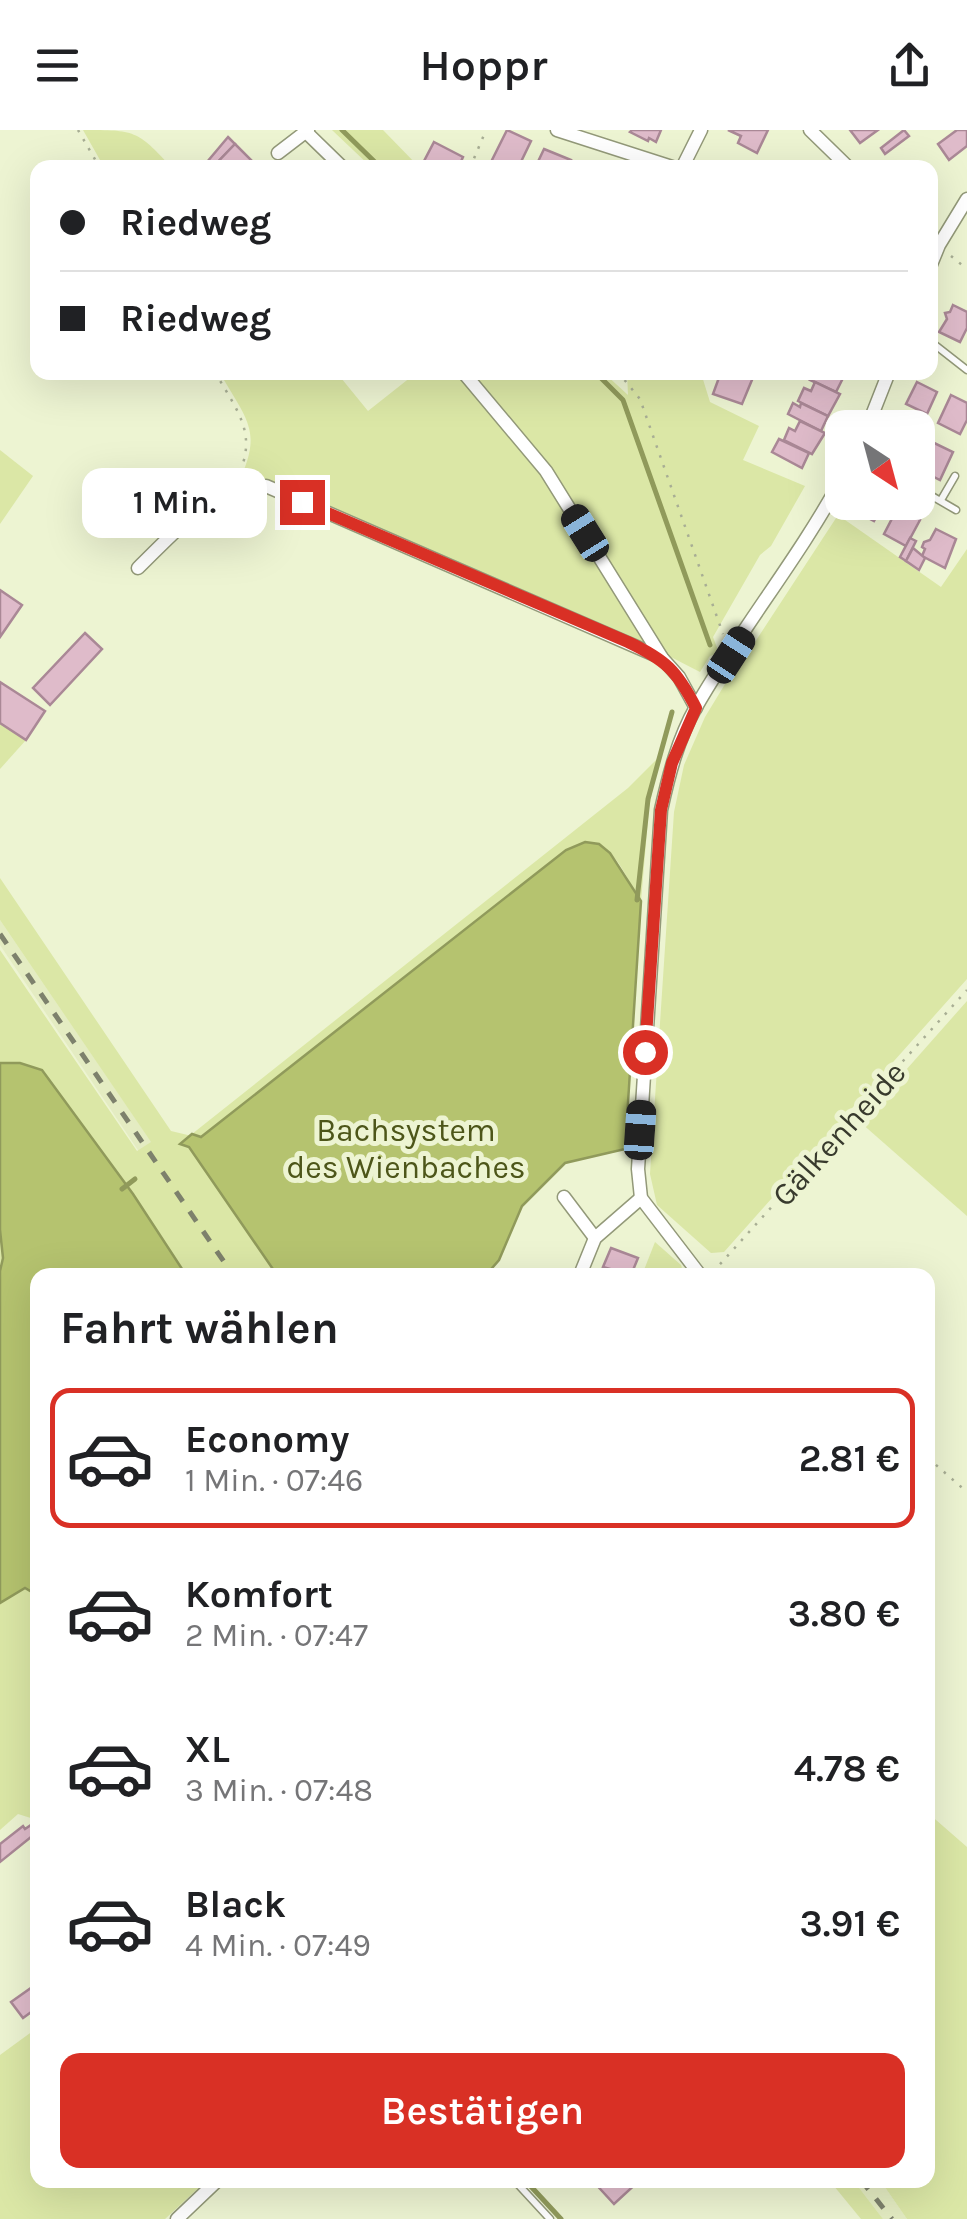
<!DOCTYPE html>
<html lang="de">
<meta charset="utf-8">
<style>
:root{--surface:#fff;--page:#f2f2f2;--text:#202124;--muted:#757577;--line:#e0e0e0;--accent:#d93025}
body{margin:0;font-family:Karla,sans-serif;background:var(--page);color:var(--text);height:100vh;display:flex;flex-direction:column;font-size:38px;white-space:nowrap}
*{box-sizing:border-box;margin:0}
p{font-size:32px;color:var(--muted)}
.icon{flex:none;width:55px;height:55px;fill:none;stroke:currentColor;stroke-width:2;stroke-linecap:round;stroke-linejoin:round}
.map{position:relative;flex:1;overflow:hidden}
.side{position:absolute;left:30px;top:1138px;width:905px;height:920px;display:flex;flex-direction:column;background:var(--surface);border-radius:20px;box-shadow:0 10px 40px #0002}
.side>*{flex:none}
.banner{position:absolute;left:30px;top:30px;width:908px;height:220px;border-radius:20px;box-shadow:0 10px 40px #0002;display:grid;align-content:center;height:220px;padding:0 30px;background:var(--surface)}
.needle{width:65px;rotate:144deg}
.buttons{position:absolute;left:825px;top:280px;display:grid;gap:20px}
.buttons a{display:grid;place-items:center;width:110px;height:110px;border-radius:20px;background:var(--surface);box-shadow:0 10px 40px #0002;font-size:50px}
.end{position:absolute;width:45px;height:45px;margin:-22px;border:12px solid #d93025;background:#fff;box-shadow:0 0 0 5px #fff}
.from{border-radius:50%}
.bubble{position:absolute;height:70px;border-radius:20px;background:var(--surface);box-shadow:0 10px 40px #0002;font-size:32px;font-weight:600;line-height:70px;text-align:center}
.car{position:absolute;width:30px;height:60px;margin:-30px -15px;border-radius:12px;box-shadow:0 0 8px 2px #0007;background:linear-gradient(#222 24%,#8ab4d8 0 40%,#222 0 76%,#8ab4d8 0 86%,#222 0)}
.banner b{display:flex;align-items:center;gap:35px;height:95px;font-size:38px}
.banner b+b{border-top:2px solid var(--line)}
.banner i{width:25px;height:25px;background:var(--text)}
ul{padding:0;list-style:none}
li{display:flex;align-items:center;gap:30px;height:140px;margin:0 20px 15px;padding:0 10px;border:5px solid transparent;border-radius:20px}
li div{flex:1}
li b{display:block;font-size:38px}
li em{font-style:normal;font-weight:600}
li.active{border-color:var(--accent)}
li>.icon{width:90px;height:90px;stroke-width:1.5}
h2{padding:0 30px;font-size:45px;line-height:120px}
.action{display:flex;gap:20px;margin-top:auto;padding:20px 30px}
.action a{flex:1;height:115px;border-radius:20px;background:var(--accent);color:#fff;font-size:40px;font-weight:600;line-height:115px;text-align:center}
header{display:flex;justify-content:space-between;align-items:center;height:130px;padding:0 30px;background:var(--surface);font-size:45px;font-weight:600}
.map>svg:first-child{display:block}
.built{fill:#e4ecc2}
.green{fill:#dbe7a6}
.water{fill:#b5c36f;stroke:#909a5b;stroke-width:2.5}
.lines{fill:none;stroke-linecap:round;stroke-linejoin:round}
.stream{stroke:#909a5b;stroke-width:5}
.building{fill:#dfbbca;stroke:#aa8896;stroke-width:2.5}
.lane-casing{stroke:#939979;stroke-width:9}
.street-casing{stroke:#939979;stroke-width:15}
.path{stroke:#a8ae94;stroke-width:2.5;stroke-dasharray:2.5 8;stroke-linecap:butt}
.lane{stroke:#fff;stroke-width:6}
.street{stroke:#fff;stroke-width:12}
.rail{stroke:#7d816c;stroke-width:5;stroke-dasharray:12 12;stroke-linecap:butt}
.route{stroke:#d93025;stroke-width:12}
.labels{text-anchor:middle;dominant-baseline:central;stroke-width:10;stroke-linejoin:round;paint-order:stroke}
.park-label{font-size:32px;fill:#4d5619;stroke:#edf4d2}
.street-label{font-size:32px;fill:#383a2d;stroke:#edf4d2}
</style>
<header><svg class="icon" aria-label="menu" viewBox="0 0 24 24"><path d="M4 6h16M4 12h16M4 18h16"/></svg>Hoppr<svg class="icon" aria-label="share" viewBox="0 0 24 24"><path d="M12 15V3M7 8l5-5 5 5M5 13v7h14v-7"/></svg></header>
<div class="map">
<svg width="967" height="2089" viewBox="0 0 967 2089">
<rect width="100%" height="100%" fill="#edf4d2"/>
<g class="built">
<polygon points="0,790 242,1145 222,1145 0,815"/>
<polygon points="853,2050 880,2050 907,2089 883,2089"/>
</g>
<g class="green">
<path d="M83 0C135 0 137 0 171 37H104Z"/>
<polygon points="332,0 383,0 419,37 371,37"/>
<path d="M220 243H337L368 281 416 243H457L542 344 648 516 266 351 236 357C264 302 248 292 220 243Z"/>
<polygon points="470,243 604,243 628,265 627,243 701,243 710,272 759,296 743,330 805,356 771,416 760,425 713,507 719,523 710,526 700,542 665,524 550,339"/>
<polygon points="0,320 33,346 0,394"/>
<polygon points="838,385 941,457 967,419 967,849 724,1122 711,1123 657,1075 650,1044 674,682 684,635 705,587 733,541 738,538"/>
<polygon points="0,593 26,610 0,639"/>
<path d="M659 627 649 678 641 771C619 737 612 701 566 720L203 1006 564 1026 507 1091 485 1145H38L37 1690 18 1684 0 1700V820L137 1021 151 1012 0 790V748L171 1001 196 1007 192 1004 628 658Z"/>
<polygon points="967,871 967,1086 860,992"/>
<polygon points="655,1112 681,1135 684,1145 642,1145"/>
<polygon points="928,1683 967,1717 967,2089 907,2089 880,2050 928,2050"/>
<polygon points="37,1898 38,2050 207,2050 165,2089 0,2089 0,1925"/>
<polygon points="829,2050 853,2050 883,2089 861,2089"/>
</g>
<g class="water">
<polygon points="585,712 599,714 610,723 641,771 625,1019 565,1033 522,1076 499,1130 486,1145 277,1145 189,1017 180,1014 192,1004 201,1007 566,720"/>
<polygon points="0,933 20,933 42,940 133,1064 186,1145 38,1145 37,1465 25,1458 0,1473 0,1141 3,1128 0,1100"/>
</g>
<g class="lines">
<g class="stream">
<polyline points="342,0 381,38"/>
<polyline points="595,242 623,270 710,515"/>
<polyline points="637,770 648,669 672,582"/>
<polyline points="122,1059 135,1049"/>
<polyline points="525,2050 561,2089"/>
</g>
</g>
<g class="building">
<polygon points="507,0 531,11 518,38 490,34"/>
<polygon points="632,0 661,0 656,12 649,8 648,11 630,2"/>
<polygon points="728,0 768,0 757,23 738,13 741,6"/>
<polygon points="850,0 878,0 860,13"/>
<polygon points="904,0 909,6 885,24 881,18"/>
<polygon points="957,0 967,0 967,16 949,30 938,14"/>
<polygon points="228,7 235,14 212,38 202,38"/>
<polygon points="434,12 463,27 458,38 432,38 423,33"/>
<polygon points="235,14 259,38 212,38"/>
<polygon points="544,19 571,30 568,38 535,38"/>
<polygon points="953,175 967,182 967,198 960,212 939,202 947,189 945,183 950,182"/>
<polygon points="721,242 754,245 742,274 713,264"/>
<polygon points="816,242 833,242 843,248 836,262 810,250"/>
<polygon points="815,252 840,264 828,286 798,271 804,258 811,261"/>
<polygon points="917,252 937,262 927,284 906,274"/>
<polygon points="951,265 967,273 967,290 960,304 938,293"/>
<polygon points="793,273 800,277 801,273 828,286 821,301 788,284"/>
<polygon points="800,291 825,303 812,324 784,310 789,298 795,301"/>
<polygon points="779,309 809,323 802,338 772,322"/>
<polygon points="930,311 953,322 940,350 918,339"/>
<polygon points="126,356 143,369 126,390 110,377"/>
<polygon points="858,372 884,372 874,391 853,380"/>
<polygon points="901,378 920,390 906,416 884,404 897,379 900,381"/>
<polygon points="936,399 956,409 945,438 922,426 925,419 922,417 924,412 930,410"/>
<polygon points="910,408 916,411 906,431 900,427"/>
<polygon points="913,418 925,428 919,440 906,431"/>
<polygon points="0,460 22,475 0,507"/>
<polygon points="85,503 102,519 50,575 33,558"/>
<polygon points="0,552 45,581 26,610 0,593"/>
<polygon points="611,1118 638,1128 631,1145 603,1137"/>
<polygon points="31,1695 38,1703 38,1715 31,1707 0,1732 0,1714 23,1696 25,1699"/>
<polygon points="38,1853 38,1877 23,1888 11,1872"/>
<polygon points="592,2050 640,2050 614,2074"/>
</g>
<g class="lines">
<g class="lane-casing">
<g id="lane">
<polyline points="930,211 967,240"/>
<polyline points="918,358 956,380"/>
<polyline points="941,370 955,346"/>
<polyline points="514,2050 550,2089"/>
</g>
</g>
<g class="street-casing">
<g id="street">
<polyline points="557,0 675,38"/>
<polyline points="810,0 849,38"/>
<polyline points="306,2 343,38"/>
<polyline points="278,23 308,0"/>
<polyline points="682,38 701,0"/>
<polyline points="930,137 939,115 967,69"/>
<polyline points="463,242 546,341 662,528 679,547 696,578"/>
<polyline points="867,298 889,242"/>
<path d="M138 438C182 395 202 368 266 356L662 528"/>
<polyline points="564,1067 595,1108"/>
<polyline points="580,1145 595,1108 641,1068"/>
<path d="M700 1145 641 1068 638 1039 661 680C669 644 678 609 696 577 741 498 799 428 842 348"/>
<polyline points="177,2089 218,2050"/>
</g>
</g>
<g class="path">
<polyline points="78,0 100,38"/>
<polyline points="470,38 486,0"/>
<polyline points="951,126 967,139"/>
<path d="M215 242C237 281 259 304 237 348"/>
<polyline points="618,242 640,269 723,504"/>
<polyline points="713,1142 967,860"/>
<polyline points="928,1328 967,1362"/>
</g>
<use href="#lane" class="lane"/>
<use href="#street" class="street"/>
<g class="rail">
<polyline points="0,804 233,1145"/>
<polyline points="861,2050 892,2089"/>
</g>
</g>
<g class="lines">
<path class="route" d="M302 372 628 512C666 530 677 541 696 578L672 633 661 680 645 922"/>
</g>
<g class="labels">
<g class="park-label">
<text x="406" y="1000">Bachsystem<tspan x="406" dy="37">des Wienbaches</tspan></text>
</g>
<g class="street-label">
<text transform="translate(839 1004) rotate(-48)">Gälkenheide</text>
</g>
</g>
</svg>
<div class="buttons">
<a><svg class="needle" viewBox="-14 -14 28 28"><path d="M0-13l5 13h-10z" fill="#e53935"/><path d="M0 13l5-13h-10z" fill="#757577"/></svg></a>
</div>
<i class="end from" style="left:645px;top:922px"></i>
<i class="end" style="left:302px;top:372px"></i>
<div class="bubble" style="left:82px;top:338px;width:185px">1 Min.</div>
<i class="car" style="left:585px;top:403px;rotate:328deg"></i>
<i class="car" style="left:731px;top:525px;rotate:33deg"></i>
<i class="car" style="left:640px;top:1000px;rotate:4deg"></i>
<div class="banner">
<b><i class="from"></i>Riedweg</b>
<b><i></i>Riedweg</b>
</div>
<section class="side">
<h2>Fahrt wählen</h2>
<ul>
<li class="active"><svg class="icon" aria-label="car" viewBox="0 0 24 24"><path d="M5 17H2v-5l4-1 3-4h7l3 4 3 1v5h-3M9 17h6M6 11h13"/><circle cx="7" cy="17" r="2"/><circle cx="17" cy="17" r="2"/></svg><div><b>Economy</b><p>1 Min. · 07:46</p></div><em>2.81 €</em></li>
<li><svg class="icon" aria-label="car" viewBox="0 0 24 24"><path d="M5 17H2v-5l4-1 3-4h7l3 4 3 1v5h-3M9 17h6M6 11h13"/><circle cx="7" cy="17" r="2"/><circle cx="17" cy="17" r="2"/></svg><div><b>Komfort</b><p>2 Min. · 07:47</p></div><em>3.80 €</em></li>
<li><svg class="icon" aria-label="car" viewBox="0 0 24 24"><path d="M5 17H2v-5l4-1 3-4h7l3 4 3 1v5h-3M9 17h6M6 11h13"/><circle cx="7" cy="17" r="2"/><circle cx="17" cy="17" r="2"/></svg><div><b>XL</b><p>3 Min. · 07:48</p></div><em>4.78 €</em></li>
<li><svg class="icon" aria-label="car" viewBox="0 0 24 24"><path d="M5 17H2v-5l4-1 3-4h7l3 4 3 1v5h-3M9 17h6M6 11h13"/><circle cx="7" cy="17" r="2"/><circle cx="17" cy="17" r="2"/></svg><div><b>Black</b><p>4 Min. · 07:49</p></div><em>3.91 €</em></li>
</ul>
<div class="action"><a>Bestätigen</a></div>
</section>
</div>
